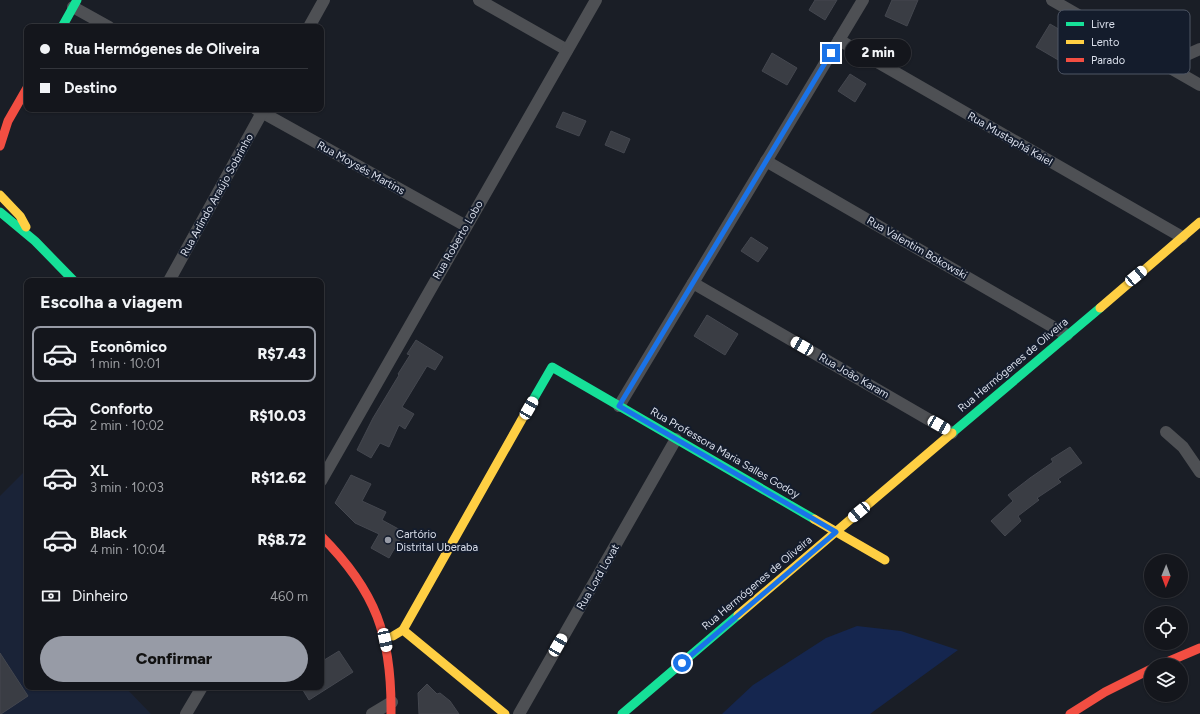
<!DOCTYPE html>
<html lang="pt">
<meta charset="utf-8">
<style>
:root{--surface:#14161c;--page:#212329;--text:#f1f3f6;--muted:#9d9fa3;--line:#33353b;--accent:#979ba6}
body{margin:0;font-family:Figtree,sans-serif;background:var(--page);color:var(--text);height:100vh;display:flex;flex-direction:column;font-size:15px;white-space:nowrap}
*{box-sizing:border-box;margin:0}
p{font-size:13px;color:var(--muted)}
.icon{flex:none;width:22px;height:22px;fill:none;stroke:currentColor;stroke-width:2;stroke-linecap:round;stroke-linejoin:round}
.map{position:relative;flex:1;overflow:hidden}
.drawer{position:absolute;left:24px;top:278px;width:300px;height:412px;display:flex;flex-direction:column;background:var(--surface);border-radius:8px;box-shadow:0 1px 3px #0004,0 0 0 1px var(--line)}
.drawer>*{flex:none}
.hud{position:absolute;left:24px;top:24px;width:300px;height:88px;border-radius:8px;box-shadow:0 1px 3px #0004,0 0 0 1px var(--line);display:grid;align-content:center;height:88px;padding:0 16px;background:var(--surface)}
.needle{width:26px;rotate:181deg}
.buttons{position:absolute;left:1144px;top:554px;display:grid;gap:8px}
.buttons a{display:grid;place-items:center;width:44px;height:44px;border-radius:50%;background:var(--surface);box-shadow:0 1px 3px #0004,0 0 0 1px var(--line);font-size:20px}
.end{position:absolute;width:18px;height:18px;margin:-9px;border:5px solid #1a73e8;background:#fff;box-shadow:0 0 0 2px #fff}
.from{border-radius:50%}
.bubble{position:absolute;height:28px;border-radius:14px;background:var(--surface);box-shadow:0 1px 3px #0004,0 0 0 1px var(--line);font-size:13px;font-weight:800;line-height:28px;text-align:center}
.car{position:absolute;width:12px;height:24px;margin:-12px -6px;border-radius:5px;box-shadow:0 0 3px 1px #0007;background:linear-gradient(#fff 24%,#345 0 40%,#fff 0 76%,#345 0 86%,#fff 0)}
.hud b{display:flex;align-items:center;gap:14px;height:38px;font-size:15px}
.hud b+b{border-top:1px solid var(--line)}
.hud i{width:10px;height:10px;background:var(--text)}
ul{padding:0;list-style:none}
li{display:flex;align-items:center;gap:12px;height:56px;margin:0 8px 6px;padding:0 8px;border:2px solid transparent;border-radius:8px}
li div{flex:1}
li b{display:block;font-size:15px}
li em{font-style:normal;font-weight:800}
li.active{border-color:var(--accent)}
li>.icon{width:36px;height:36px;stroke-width:1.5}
h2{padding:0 16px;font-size:18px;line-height:48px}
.pay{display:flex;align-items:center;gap:10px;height:44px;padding:0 16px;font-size:15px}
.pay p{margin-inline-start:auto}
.action{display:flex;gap:8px;margin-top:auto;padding:8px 16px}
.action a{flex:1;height:46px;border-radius:24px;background:var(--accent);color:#111;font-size:16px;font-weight:800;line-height:46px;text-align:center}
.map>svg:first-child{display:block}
.built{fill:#1a2337}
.green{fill:#15264f}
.building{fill:#3a3d44;stroke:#44474f}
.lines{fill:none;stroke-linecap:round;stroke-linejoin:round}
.street{stroke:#4e5054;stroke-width:12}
.fast{stroke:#16e098;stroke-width:9}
.slow{stroke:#ffcf43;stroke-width:9}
.jam{stroke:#f24e42;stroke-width:9}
.route{stroke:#1a73e8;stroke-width:5}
.poi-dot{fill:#979ba6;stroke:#141c2c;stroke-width:1.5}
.labels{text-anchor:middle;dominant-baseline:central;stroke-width:4;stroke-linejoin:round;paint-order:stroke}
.street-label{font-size:11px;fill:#dadfeb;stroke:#141c2c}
.poi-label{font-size:11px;fill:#dadfeb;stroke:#141c2c;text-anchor:start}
.key{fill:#141c2c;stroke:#4f5665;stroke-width:1}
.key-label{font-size:11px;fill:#dadfeb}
</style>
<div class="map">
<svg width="1200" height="714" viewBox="0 0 1200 714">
<rect width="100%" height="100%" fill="#1a1e26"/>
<polygon class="built" points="27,469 27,687 125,687 151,714 0,714 0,496"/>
<polygon class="green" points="857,626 901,631 958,650 870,714 722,714 753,685 826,638"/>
<g class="building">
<polygon points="815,0 837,0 825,20 809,10"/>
<polygon points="892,0 918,0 907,26 885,16"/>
<polygon points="1050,24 1074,38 1060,61 1036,47"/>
<polygon points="772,53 797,68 787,85 762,71"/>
<polygon points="850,74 866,84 855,102 838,91"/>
<polygon points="563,112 586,121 579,136 556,127"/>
<polygon points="611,131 630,139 624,153 605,145"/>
<polygon points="751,237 768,248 758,262 741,251"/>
<polygon points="707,315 738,334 725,355 694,336"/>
<polygon points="416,340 443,357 435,370 427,366 402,407 414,414 405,429 399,425 389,447 380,443 371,458 357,450 373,418 399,375 398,374 410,355 407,354"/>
<polygon points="1070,447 1082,463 1058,479 1061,482 1037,498 1039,500 1018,516 1021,521 1005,536 991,521 1013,501 1008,495 1030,478 1053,462 1051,459"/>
<polygon points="351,475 371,484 362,501 386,512 382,520 404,532 389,558 371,548 379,534 355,523 335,503"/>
<polygon points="339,651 353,672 309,700 301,687 321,687 321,662"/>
<polygon points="0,653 28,696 1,714 0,714"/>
<polygon points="427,684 437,694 440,693 450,701 459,714 419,714 418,693"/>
</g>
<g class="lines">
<g class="street">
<polyline points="479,0 567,50"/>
<polyline points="1052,0 1200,85"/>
<polyline points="73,7 109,27"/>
<polyline points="309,27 324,0"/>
<polyline points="839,40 1182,237"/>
<polyline points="1164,65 1200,49"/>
<polyline points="256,109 466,226"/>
<polyline points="766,161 1067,335"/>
<polyline points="169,281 264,109"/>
<polyline points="693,283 952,433"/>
<polyline points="619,406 863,0"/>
<polyline points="1166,432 1183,447 1200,472"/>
<polyline points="321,481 596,0"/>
<polyline points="186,714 202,687"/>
<polyline points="372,714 392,702"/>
<polyline points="519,714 676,439"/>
</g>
<g class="fast">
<polyline points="62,27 77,0"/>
<polyline points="0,212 35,241 74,281"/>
<polyline points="530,405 552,367 814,519"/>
<polyline points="952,433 1100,308"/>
<polyline points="622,714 738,615"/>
</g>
<g class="slow">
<polyline points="0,195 20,216 26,227"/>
<polyline points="1100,308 1200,222"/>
<polyline points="814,519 885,560"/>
<polyline points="738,615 952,433"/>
<polyline points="403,630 530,405"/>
<polyline points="393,636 403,630 505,714"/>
</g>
<g class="jam">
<polyline points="0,146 8,121 27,88"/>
<path d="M321 536C376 591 392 636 391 714"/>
<polyline points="1160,665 1200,648"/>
<polyline points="1070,714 1105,692 1151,669"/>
</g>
</g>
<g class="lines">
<polyline class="route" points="682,663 836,532 619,406 831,53"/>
</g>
<circle class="poi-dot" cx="388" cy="540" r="4"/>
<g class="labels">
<g class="street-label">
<text transform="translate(1010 139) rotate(30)">Rua Mustaphá Kaiel</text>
<text transform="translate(361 168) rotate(29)">Rua Moysés Martins</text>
<text transform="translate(217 195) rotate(-61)">Rua Arlindo Araújo Sobrinho</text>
<text transform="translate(458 240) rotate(-60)">Rua Roberto Lobo</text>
<text transform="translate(917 248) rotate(30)">Rua Valentim Bokowski</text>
<text transform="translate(1013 365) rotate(-40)">Rua Hermógenes de Oliveira</text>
<text transform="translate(854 376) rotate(30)">Rua João Karam</text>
<text transform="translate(725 453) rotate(30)">Rua Professora Maria Salles Godoy</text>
<text transform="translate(598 577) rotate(-60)">Rua Lord Lovat</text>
<text transform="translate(757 583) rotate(-40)">Rua Hermógenes de Oliveira</text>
</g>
<g class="poi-label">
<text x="396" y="534">Cartório<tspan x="396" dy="13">Distrital Uberaba</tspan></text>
</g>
</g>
<rect x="1058" y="10" width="132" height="64" rx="6" class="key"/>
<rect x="1066" y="22" width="18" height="4" fill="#16e098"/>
<rect x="1066" y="40" width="18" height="4" fill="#ffcf43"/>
<rect x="1066" y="58" width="18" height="4" fill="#f24e42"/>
<g class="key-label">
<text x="1091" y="28">Livre</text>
<text x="1091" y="46">Lento</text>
<text x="1091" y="64">Parado</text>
</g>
</svg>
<div class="buttons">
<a><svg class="needle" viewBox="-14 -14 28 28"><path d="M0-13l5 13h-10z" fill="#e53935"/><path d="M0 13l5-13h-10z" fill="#9d9fa3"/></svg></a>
<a><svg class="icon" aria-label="locate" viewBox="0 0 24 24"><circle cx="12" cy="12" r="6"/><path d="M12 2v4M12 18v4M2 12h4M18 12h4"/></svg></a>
<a><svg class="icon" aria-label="layers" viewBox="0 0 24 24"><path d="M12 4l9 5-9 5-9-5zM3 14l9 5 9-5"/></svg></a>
</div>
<i class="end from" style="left:682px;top:663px"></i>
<i class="end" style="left:831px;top:53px"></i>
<div class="bubble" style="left:845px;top:39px;width:66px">2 min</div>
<i class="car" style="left:1136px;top:276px;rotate:50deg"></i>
<i class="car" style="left:802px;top:346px;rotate:300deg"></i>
<i class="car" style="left:529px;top:408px;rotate:30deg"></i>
<i class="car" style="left:939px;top:425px;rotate:120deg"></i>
<i class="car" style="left:859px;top:512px;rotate:230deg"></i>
<i class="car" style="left:385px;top:640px;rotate:168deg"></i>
<i class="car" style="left:558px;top:645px;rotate:30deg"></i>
<div class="hud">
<b><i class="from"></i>Rua Hermógenes de Oliveira</b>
<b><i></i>Destino</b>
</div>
<section class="drawer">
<h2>Escolha a viagem</h2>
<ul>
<li class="active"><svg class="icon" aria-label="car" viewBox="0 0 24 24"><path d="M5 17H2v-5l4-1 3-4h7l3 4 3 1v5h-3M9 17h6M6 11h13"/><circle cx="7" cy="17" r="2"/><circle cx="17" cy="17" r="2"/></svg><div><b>Econômico</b><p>1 min · 10:01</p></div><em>R$7.43</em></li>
<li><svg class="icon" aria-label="car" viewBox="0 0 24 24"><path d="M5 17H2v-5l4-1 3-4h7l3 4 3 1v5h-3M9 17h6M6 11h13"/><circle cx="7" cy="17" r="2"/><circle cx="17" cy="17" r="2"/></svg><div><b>Conforto</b><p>2 min · 10:02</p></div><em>R$10.03</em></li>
<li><svg class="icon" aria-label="car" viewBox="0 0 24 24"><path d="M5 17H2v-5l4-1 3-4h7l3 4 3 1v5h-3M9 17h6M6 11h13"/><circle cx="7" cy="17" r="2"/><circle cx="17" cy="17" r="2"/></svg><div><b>XL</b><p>3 min · 10:03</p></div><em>R$12.62</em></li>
<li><svg class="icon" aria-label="car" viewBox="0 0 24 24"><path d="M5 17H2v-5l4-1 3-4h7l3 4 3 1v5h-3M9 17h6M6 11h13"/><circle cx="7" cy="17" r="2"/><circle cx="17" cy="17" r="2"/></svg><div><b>Black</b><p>4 min · 10:04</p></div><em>R$8.72</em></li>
</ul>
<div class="pay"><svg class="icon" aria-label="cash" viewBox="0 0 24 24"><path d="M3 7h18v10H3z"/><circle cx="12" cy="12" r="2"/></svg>Dinheiro<p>460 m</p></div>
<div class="action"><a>Confirmar</a></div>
</section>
</div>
